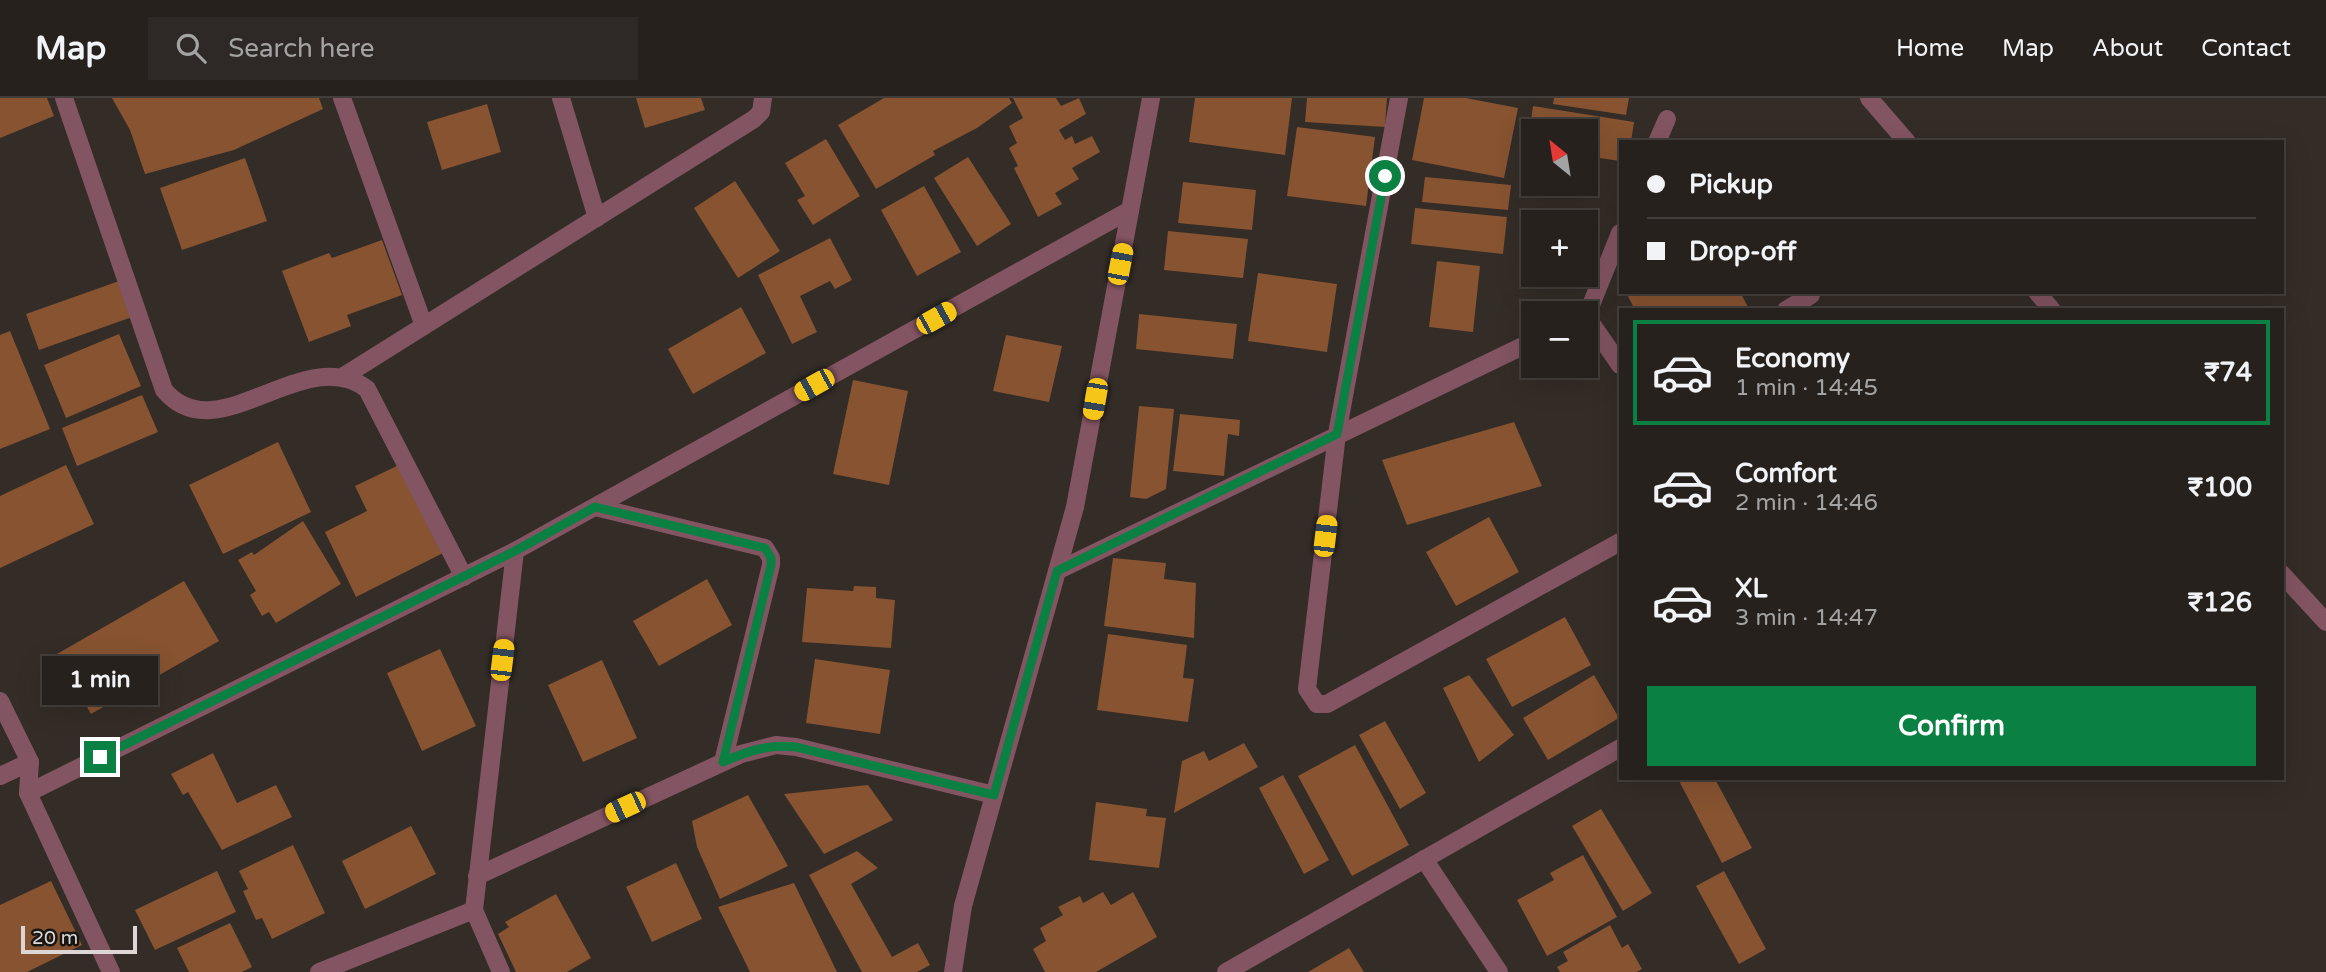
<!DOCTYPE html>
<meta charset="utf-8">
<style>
:root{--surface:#26211d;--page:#2e2926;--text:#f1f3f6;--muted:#a4a3a4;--line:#423e3b;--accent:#0b8043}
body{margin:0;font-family:"Varela Round",sans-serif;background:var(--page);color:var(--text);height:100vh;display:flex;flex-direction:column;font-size:26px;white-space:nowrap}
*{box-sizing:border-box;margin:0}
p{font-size:23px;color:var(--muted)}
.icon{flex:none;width:38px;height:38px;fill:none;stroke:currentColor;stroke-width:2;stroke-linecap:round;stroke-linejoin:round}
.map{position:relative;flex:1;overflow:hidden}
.details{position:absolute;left:1619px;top:210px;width:665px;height:472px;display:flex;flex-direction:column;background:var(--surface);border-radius:0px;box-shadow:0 7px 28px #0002,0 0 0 2px var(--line)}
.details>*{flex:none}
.top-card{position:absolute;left:1619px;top:42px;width:665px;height:154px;border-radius:0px;box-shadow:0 7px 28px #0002,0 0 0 2px var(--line);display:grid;align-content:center;height:154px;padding:0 28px;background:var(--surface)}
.needle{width:46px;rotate:330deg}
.buttons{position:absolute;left:1521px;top:21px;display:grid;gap:14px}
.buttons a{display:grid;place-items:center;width:77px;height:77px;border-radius:0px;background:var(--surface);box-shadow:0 7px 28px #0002,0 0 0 2px var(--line);font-size:35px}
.scale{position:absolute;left:21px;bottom:18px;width:116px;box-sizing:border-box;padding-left:7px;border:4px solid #dcd7d4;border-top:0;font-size:19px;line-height:24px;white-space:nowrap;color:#dcd7d4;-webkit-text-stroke:5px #181513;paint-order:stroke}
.end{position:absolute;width:32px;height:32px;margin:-16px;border:9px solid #0b8043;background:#fff;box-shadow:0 0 0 4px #fff}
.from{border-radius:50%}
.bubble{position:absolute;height:49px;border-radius:0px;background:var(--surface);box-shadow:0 7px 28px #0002,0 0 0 2px var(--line);font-size:23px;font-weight:700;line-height:49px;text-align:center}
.car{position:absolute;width:21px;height:42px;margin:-21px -10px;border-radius:9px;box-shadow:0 0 5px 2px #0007;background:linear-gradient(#f5c518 24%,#345 0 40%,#f5c518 0 76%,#345 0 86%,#f5c518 0)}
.top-card b{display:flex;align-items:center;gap:24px;height:66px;font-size:26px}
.top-card b+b{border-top:2px solid var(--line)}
.top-card i{width:18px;height:18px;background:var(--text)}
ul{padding:12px 0 0;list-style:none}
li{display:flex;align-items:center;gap:21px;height:105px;margin:0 14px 10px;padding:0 14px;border:4px solid transparent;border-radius:0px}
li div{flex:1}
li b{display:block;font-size:26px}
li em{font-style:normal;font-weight:700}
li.selected{border-color:var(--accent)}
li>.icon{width:63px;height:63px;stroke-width:1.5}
.cta{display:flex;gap:14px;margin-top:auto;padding:14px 28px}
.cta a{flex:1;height:80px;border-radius:0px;background:var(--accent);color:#fff;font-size:28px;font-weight:700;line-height:80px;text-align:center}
header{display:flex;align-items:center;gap:42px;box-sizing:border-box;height:98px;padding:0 35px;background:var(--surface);border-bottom:2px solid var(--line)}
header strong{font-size:33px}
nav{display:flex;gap:38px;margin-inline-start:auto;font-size:24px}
.search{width:490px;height:63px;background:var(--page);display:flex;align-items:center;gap:18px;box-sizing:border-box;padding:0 24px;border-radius:0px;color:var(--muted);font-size:26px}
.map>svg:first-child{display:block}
.building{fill:#875331}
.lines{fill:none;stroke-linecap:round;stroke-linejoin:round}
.street{stroke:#835462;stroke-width:18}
.route{stroke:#0b8043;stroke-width:9}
</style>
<header>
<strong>Map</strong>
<div class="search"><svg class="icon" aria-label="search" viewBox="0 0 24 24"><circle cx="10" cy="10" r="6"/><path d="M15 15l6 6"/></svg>Search here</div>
<nav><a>Home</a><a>Map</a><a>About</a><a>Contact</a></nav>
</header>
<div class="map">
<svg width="2326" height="874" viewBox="0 0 2326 874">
<rect width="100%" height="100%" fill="#332c27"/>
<g class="building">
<polygon points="0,0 47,0 54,18 0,40"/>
<polygon points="112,0 319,0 323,11 234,52 145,76 130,32"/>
<polygon points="636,0 701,0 705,12 645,30"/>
<polygon points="884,0 1009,0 1012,5 977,30 933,53 935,57 876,91 838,27"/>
<polygon points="1013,0 1056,0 1061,8 1079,0 1086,16 1059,32 1065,42 1072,38 1075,46 1092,38 1100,54 1072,70 1079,81 1055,95 1062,106 1038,119 1014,70 1018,68 1009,50 1017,45 1009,28 1023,20"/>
<polygon points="1195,0 1292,0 1285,57 1189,44"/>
<polygon points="1307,0 1387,0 1385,29 1305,24"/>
<polygon points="1424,0 1466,0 1518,10 1504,80 1412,62"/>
<polygon points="1554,0 1629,0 1626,17 1553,6"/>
<polygon points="487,6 501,54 442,72 427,24"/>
<polygon points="1533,8 1634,24 1631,44 1620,44 1620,63 1586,58 1586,33 1533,33 1533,51 1527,50"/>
<polygon points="1297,29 1375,39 1366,108 1287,98"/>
<polygon points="826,41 860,98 813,127 797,102 805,98 785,65"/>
<polygon points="968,59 1011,126 977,148 934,80"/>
<polygon points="245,60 267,123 182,152 160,90"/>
<polygon points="1425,79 1511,87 1508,112 1422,104"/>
<polygon points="735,83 780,153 738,180 694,110"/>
<polygon points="1183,84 1256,92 1252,132 1178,125"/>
<polygon points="924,88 961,154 917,178 881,112"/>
<polygon points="1415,110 1507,119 1503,156 1411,146"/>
<polygon points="1168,133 1248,141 1243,180 1164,172"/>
<polygon points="830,140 852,182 835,191 830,183 800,198 817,234 792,246 758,177"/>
<polygon points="382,142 402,197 347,217 351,228 309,244 282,173 329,155 332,160"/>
<polygon points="1437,163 1480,168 1473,234 1429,229"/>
<polygon points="1258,175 1337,186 1327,254 1248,243"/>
<polygon points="122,182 135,218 39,252 26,216"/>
<polygon points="1626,194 1740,194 1748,209 1743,212 1635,212"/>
<polygon points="741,209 766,255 693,296 668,251"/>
<polygon points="1139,216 1237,226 1233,261 1136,251"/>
<polygon points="10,233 50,331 0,351 0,237"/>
<polygon points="119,236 141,288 66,320 44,267"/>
<polygon points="1006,237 1062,248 1049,304 993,293"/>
<polygon points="853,282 908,293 889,387 833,376"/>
<polygon points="142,297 158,334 77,368 62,330"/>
<polygon points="1139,308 1174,311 1166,391 1146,401 1130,399"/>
<polygon points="1180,316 1240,322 1239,338 1228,336 1224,378 1173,373"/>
<polygon points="1514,324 1542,388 1407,427 1382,362"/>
<polygon points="278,344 311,414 223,456 189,387"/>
<polygon points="401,366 443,455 356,499 325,434 367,413 355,388"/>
<polygon points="66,367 94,426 0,470 0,398"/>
<polygon points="1489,419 1519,474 1456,508 1426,454"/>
<polygon points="303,423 341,486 276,525 269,514 262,518 250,497 256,493 238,462 252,454 254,457"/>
<polygon points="1113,460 1166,465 1164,481 1196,485 1194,540 1104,528"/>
<polygon points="707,481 732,527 659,568 633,523"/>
<polygon points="184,483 219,543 91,616 57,556"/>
<polygon points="854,488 876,489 876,500 895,502 891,550 802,544 807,490 853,493"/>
<polygon points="1565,519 1591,567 1512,609 1486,561"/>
<polygon points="1108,536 1187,547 1183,580 1194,581 1188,624 1097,612"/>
<polygon points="440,551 476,628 422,653 387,575"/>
<polygon points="815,561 890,572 880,636 806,625"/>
<polygon points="602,562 637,640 583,664 548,587"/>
<polygon points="1469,577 1514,637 1479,664 1443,590"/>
<polygon points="1594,577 1619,620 1548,662 1523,620"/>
<polygon points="1385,623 1426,695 1400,711 1359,637"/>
<polygon points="1244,645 1258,669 1174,715 1182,663 1204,653 1209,663"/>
<polygon points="1355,647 1409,747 1352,778 1298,678"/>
<polygon points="213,655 237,705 276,687 292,719 222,752 188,694 183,697 171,676"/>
<polygon points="1283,677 1329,762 1304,776 1259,690"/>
<polygon points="1678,681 1715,681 1752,750 1722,765"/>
<polygon points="868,687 893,722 824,756 784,696"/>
<polygon points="748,697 788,768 720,801 697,749 692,723"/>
<polygon points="1096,704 1147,711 1146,718 1166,720 1159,770 1089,762"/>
<polygon points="1601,711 1652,795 1623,813 1572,728"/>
<polygon points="411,728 436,776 365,811 342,763"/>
<polygon points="293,747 325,815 272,841 262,820 256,822 243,793 248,791 239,773"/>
<polygon points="857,753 878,770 851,786 892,859 918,845 930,867 917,874 862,874 809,777"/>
<polygon points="1583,757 1617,819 1547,858 1517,802 1554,782 1550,775"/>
<polygon points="676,765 702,821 652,844 626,789"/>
<polygon points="217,773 236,814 155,852 135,812"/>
<polygon points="1724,773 1766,851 1739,866 1696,788"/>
<polygon points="51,783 82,847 27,874 0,874 0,807"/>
<polygon points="794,785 837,874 750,874 718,809"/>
<polygon points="1103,794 1111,807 1133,794 1157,839 1096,874 1045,874 1033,851 1046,843 1040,830 1063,817 1058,809 1080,798 1083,805"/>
<polygon points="556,796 591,860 567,874 516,874 498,836 509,829 505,824"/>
<polygon points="230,825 252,869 242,874 189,874 177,850"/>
<polygon points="1610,827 1622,850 1628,846 1642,871 1637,874 1560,874 1557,869 1568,863 1563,854"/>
<polygon points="1349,850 1364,874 1308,874"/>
</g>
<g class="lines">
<g class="street">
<path d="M64 0 164 292C217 356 304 243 367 291L464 479"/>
<polyline points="342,0 424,228"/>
<polyline points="561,0 597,120"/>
<polyline points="1399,0 1337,336 1307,591 1317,606 1327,606 1620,444"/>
<polyline points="1869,0 1907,44"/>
<polyline points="1657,44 1667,21"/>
<polyline points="2037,194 2052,212"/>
<polyline points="1786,212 1811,197"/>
<polyline points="1587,217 1620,135"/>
<polyline points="1586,218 1620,267"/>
<polyline points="344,278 754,21 761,14 763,0"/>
<polyline points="595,409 765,450 771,460 771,467 723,664"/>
<polyline points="1057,473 1533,243"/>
<polyline points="2282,476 2326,524"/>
<polyline points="0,603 30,664 28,695 111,874"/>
<polyline points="0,678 30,664"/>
<polyline points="28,695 515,453"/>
<polyline points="1424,761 1499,874"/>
<polyline points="477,778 741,656 776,647 796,649 994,697"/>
<polyline points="319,874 474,812"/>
<polyline points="501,874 474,812 515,453 1130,112"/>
<polyline points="953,874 963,808 1075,409 1151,0"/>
<polyline points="1226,874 1620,650"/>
</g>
</g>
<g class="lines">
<path class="route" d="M100 659 515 453 595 409 765 450 771 460V467L723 664C748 653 768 646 796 649L994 697 1057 473 1337 336 1385 78"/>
</g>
</svg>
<div class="buttons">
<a><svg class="needle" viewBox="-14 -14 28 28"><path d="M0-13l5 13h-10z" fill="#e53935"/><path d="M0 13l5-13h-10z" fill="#a4a3a4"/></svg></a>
<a>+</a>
<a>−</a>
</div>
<div class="scale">20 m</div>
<i class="end from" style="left:1385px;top:78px"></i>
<i class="end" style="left:100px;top:659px"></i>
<div class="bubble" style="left:42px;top:558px;width:116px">1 min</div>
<i class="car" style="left:1120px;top:166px;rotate:11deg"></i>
<i class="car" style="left:936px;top:220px;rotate:61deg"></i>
<i class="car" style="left:814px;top:287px;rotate:241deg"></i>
<i class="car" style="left:1095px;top:301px;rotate:190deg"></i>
<i class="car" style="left:1325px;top:438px;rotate:7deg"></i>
<i class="car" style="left:502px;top:562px;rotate:7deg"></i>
<i class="car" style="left:625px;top:709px;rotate:245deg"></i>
<div class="top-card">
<b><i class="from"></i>Pickup</b>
<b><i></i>Drop-off</b>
</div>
<section class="details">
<ul>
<li class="selected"><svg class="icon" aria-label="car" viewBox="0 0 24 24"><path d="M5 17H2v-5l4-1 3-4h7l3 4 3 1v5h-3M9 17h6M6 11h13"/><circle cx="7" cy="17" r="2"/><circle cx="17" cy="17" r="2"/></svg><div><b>Economy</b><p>1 min · 14:45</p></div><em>₹74</em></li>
<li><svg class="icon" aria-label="car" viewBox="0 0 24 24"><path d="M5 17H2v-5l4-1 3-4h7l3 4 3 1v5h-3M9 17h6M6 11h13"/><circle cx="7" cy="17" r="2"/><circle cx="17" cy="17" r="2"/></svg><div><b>Comfort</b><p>2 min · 14:46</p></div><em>₹100</em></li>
<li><svg class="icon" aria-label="car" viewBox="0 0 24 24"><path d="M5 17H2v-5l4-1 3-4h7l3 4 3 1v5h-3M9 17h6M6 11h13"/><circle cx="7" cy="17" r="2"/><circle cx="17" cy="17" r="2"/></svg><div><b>XL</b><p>3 min · 14:47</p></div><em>₹126</em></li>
</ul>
<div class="cta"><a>Confirm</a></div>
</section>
</div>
